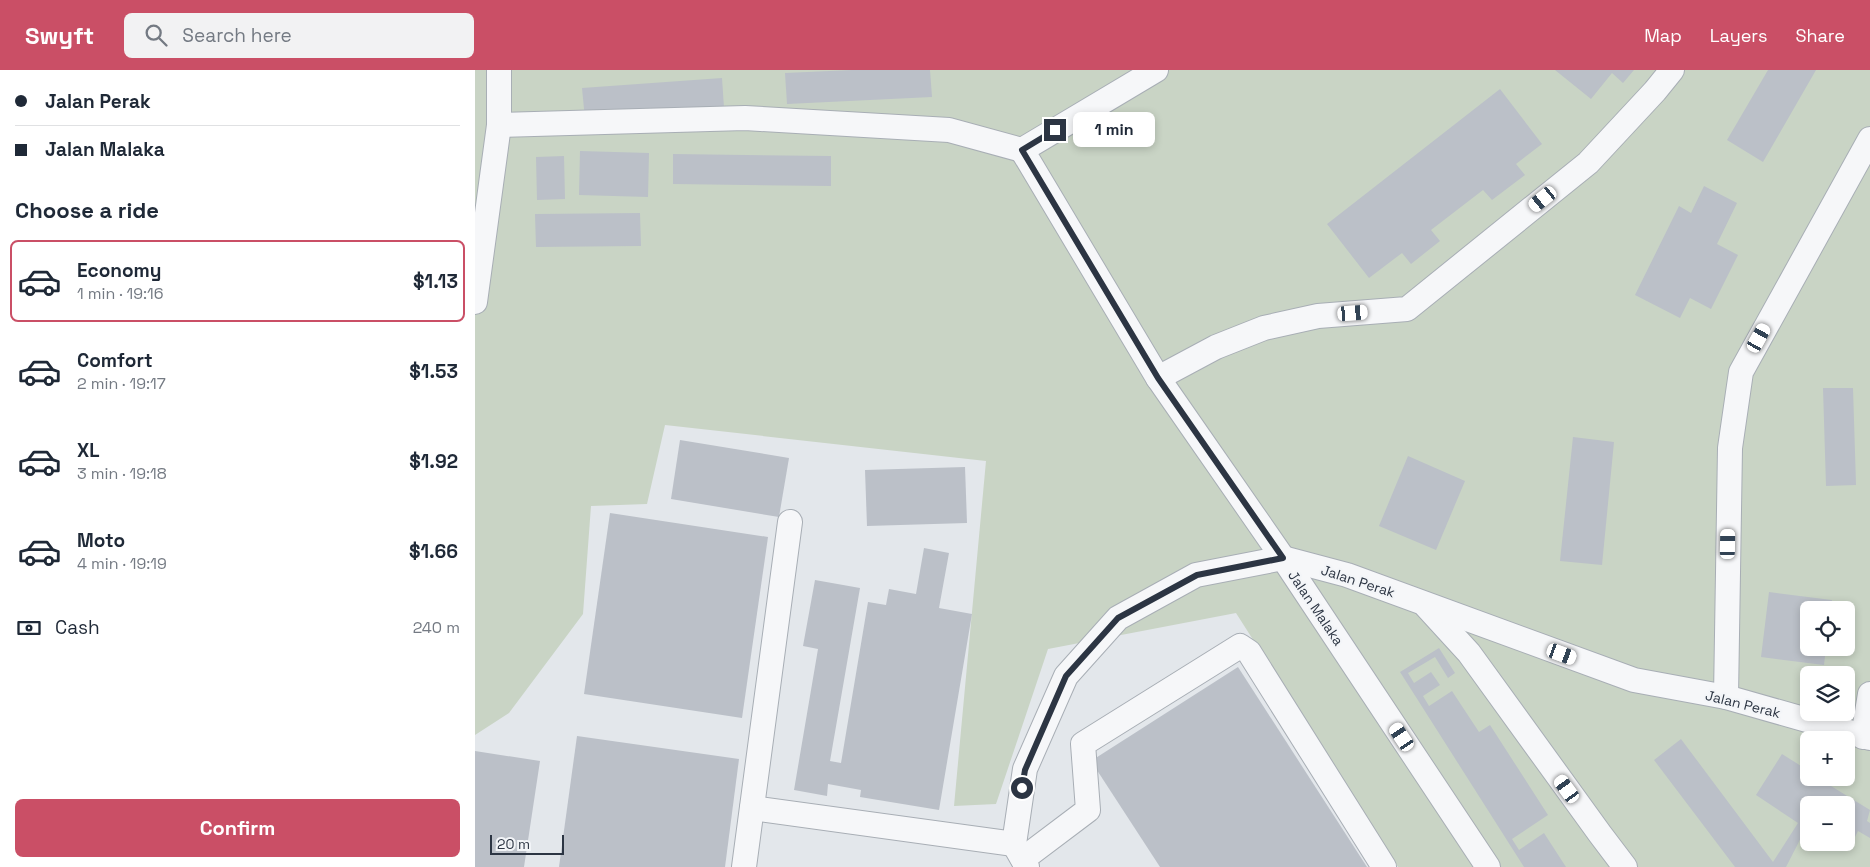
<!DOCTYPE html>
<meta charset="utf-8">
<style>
:root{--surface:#fff;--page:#f2f2f3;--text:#1f2937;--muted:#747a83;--line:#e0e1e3;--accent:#ca4f66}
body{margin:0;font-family:"Space Grotesk",sans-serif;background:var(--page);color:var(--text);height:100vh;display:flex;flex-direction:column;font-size:19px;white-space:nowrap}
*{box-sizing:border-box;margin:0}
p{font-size:16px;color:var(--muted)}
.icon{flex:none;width:28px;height:28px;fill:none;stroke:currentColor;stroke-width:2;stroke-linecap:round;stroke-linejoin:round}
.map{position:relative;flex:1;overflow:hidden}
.panel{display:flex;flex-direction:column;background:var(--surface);width:475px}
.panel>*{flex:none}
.top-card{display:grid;align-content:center;height:110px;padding:0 15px;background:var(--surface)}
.tools{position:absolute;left:1325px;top:531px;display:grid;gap:10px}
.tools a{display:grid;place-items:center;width:55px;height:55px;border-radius:8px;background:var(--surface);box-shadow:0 2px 8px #0003;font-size:25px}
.scale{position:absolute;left:15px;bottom:12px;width:74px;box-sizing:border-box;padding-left:5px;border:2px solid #2c3543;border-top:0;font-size:14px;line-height:18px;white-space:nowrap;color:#2c3543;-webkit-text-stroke:4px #f3f5f8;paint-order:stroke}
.end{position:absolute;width:22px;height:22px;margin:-11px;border:6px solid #2c3543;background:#fff;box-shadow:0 0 0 2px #fff}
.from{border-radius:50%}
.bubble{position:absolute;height:35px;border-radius:8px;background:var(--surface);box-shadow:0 2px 8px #0003;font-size:16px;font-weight:700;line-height:35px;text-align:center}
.car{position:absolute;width:15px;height:30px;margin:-15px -8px;border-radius:6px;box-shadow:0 0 4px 1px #0007;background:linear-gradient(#fff 24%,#345 0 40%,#fff 0 76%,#345 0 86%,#fff 0)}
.top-card b{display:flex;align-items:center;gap:18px;height:48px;font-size:19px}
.top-card b+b{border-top:1px solid var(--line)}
.top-card i{width:12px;height:12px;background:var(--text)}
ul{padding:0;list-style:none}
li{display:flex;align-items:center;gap:15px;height:82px;margin:0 10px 8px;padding:0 5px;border:2px solid transparent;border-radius:8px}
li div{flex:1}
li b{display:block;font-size:19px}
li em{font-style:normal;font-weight:700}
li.current{border-color:var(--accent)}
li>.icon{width:45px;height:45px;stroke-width:1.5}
h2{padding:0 15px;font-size:22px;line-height:60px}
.pay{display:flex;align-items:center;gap:12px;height:55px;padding:0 15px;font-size:19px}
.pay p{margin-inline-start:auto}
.primary-button{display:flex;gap:10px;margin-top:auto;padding:10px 15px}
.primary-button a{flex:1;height:58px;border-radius:8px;background:var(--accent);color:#fff;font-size:20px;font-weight:700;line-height:58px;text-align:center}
header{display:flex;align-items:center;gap:30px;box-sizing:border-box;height:70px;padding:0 25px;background:var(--accent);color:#fff}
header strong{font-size:24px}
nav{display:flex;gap:28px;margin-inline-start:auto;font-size:18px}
.search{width:350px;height:45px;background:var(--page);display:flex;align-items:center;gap:12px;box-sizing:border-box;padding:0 18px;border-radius:8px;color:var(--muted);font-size:19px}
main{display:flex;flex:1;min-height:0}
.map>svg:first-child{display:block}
.green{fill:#c9d4c5;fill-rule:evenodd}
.building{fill:#bbc0c8}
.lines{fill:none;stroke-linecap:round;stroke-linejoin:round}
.minor-casing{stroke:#a8aeb5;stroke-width:26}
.minor{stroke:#f6f7f9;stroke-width:24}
.route{stroke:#2c3543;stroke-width:6}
.labels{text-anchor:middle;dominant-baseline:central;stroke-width:4.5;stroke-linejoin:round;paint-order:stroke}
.street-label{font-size:14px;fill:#2c3543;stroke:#f3f5f8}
</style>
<header>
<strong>Swyft</strong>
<div class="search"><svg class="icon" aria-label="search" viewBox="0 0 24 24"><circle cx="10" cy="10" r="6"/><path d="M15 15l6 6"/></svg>Search here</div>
<nav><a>Map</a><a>Layers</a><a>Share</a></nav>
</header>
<main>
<section class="panel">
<div class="top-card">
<b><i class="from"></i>Jalan Perak</b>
<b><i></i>Jalan Malaka</b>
</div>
<h2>Choose a ride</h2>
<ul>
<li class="current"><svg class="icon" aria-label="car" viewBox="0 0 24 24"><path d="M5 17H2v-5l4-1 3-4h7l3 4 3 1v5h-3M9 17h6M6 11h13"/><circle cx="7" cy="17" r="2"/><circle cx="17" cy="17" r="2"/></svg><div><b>Economy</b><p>1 min · 19:16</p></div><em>$1.13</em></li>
<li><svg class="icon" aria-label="car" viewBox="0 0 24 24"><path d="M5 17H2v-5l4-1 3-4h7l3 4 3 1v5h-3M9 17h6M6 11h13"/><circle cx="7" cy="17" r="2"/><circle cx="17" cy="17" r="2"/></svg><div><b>Comfort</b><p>2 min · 19:17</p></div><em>$1.53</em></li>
<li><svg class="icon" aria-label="car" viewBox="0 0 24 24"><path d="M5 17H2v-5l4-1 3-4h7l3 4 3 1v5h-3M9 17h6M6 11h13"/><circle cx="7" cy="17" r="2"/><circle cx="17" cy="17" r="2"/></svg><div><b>XL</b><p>3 min · 19:18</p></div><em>$1.92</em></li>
<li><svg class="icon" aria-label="car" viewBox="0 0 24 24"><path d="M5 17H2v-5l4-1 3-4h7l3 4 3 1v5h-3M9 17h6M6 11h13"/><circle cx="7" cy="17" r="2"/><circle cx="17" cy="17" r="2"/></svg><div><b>Moto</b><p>4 min · 19:19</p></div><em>$1.66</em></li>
</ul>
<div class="pay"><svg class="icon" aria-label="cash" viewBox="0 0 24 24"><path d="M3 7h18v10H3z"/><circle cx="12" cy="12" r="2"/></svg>Cash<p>240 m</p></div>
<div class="primary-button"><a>Confirm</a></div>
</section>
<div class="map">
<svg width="1395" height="797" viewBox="0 0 1395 797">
<rect width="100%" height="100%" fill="#e3e7eb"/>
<path class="green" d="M0 0H1395V797H923L761 543 573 579 521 734 479 736 511 391 190 355 172 434 116 436 108 544 34 643 0 665ZM1334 540H1371V578H1334ZM1334 605H1371V642H1334ZM1334 670H1371V708H1334ZM1334 735H1371V772H1334Z"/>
<g class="building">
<polygon points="377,0 455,0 457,27 312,34 310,3"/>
<polygon points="1080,0 1159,0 1148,13 1137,3 1116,29"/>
<polygon points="1293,0 1341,0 1288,92 1252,70"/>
<polygon points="247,8 249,38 110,49 107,18"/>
<polygon points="1025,19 1067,74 1041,94 1050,105 1017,130 1008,120 956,160 965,171 936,194 927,183 894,208 852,154"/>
<polygon points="105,81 174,83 173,127 104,125"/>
<polygon points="198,84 356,86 356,116 198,114"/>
<polygon points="89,86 90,129 62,130 61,87"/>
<polygon points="1229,116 1262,133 1242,174 1263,185 1236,239 1215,228 1205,248 1160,225 1204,136 1216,143"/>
<polygon points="165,143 166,176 61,177 60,144"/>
<polygon points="1348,318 1378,318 1381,415 1351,416"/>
<polygon points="1098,367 1139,372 1127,495 1085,491"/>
<polygon points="205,370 314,388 304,447 196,429"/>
<polygon points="933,386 990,411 961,480 904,456"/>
<polygon points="490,397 492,453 392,456 390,400"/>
<polygon points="135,443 293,467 267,648 109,624"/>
<polygon points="449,478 474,483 464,538 497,544 464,740 385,727 386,720 353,714 352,726 319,720 343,579 328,576 340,510 385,518 355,691 366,693 393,532 411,535 414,519 441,524"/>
<polygon points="1294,522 1357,530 1356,540 1334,540 1334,578 1351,578 1349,595 1286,587"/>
<polygon points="964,578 980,603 973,608 960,587 933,603 939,613 956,602 965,615 948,626 954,636 977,621 1004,662 1015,655 1073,745 1037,769 1044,780 1069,763 1091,797 1049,797 925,602"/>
<polygon points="763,597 892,797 685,797 616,691"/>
<polygon points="102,666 264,689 250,797 84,797"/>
<polygon points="1206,669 1298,792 1323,753 1281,725 1307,684 1334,701 1334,708 1343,708 1395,740 1392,751 1395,753 1395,768 1383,761 1374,779 1363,772 1371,772 1371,735 1334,735 1334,757 1332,756 1311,797 1260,797 1179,690"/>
<polygon points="0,681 65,691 49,797 0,797"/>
</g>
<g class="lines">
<g class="minor-casing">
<g id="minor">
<polyline points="681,0 547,80 683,308 808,488 1013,797"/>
<polyline points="24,55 270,48 474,60 547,80"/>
<polyline points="0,232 24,55 24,0"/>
<polyline points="683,308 741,277 789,258 843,246 932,239 1113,93 1180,21 1197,0"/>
<polyline points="951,536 994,583 1125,764 1150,797"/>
<polyline points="1251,627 1255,378 1266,302 1395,69"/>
<polyline points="1388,667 1395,624"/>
<polyline points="277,738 539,774"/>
<polyline points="548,789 613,740 608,674 765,576 774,582 909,797"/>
<polyline points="269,797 315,452"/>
<polyline points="552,797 539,774 550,699 591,606 643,548 721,505 808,488 872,505 1159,610 1251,627 1395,668"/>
</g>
</g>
<use href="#minor" class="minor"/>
</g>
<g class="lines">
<polyline class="route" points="547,718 550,700 591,606 643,548 722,505 808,488 683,308 547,80 580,60"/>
</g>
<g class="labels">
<g class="street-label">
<text transform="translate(883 511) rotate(18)">Jalan Perak</text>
<text transform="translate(841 538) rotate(56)">Jalan Malaka</text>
<text transform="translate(1268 634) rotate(14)">Jalan Perak</text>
</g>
</g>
</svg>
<div class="tools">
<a><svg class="icon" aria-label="locate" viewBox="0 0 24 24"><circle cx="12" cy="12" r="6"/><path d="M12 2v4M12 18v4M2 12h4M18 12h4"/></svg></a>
<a><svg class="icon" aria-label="layers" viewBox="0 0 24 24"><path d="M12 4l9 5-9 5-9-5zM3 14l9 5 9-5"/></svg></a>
<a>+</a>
<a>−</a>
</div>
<div class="scale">20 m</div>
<i class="end from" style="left:547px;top:718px"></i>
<i class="end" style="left:580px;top:60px"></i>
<div class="bubble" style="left:598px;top:42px;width:82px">1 min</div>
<i class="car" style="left:1068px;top:129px;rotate:231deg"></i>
<i class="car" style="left:878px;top:243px;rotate:86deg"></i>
<i class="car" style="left:1284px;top:268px;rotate:29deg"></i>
<i class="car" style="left:1253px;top:474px;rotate:1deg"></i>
<i class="car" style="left:1087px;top:584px;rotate:110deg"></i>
<i class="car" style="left:927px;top:667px;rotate:326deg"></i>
<i class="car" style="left:1092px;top:719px;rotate:324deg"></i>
</div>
</main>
